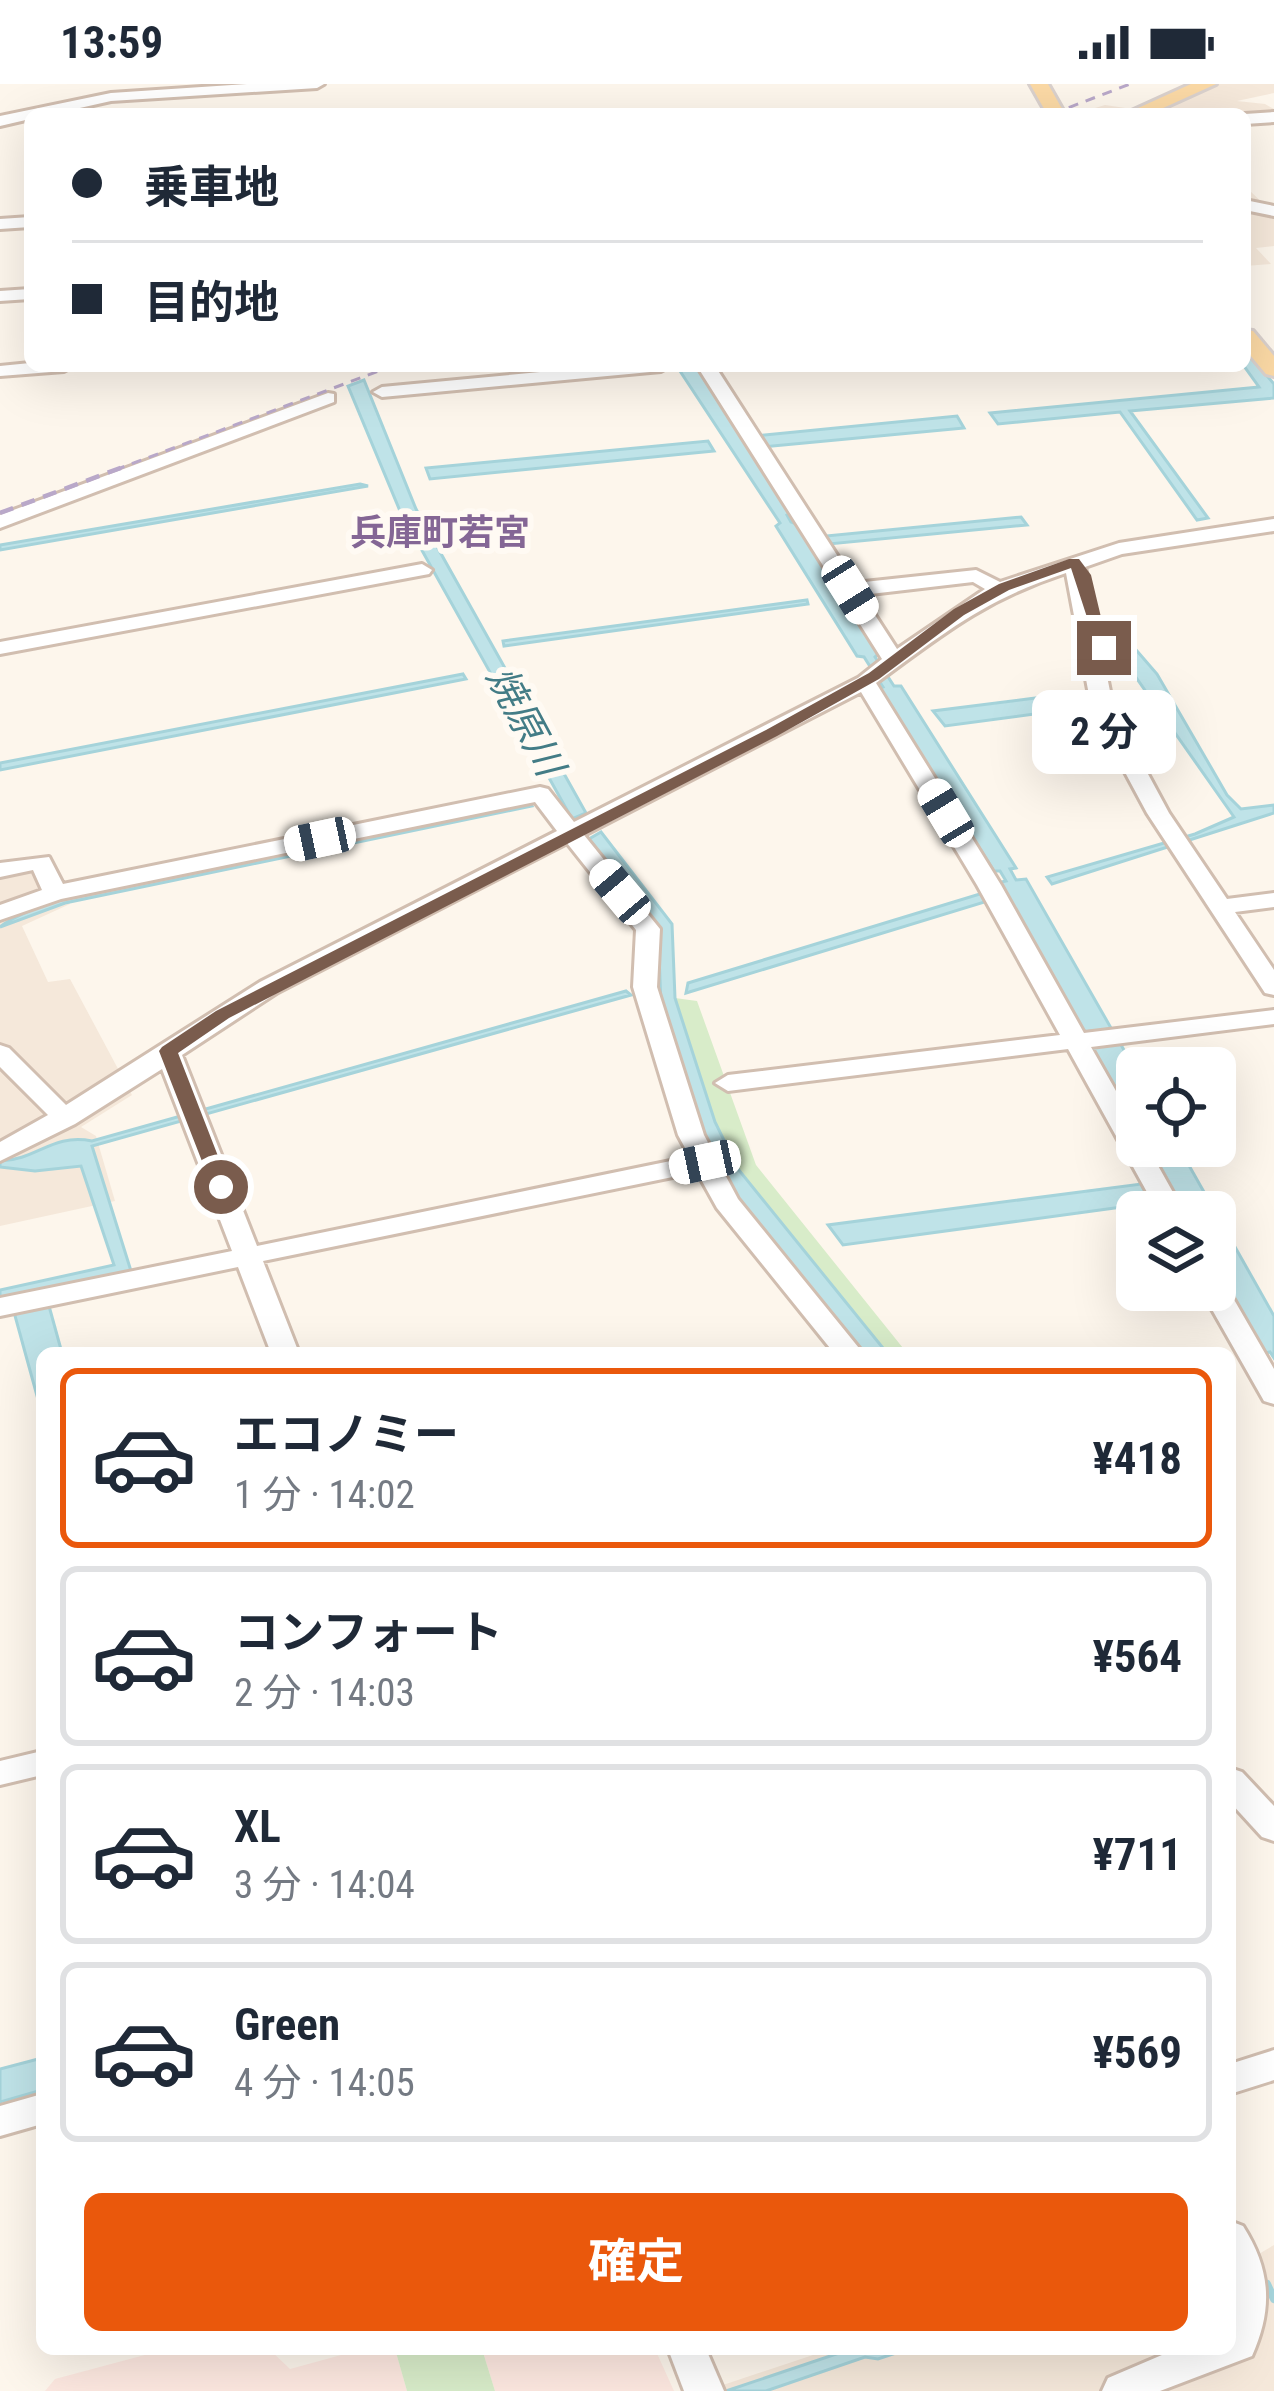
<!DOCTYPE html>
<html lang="ja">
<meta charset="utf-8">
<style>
:root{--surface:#fff;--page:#f2f2f3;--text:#1f2937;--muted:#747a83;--line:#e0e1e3;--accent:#ea580c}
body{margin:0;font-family:"Roboto Condensed","Noto Sans JP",sans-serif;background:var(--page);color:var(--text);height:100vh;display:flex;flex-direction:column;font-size:45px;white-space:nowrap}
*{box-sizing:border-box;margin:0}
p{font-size:39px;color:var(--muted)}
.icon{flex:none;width:66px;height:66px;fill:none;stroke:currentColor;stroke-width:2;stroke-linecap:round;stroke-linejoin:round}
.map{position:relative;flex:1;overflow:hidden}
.details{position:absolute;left:36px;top:1263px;width:1200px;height:1008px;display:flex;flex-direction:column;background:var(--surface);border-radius:18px;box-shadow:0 12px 48px #0002}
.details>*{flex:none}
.banner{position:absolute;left:24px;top:24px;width:1227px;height:264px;border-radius:18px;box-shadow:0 12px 48px #0002;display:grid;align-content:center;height:264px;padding:0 48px;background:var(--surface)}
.fabs{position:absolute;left:1116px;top:963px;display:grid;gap:24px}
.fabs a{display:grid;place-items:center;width:120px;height:120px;border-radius:18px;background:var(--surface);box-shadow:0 12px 48px #0002;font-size:60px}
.end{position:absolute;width:54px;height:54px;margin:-27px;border:15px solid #7a5c4d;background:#fff;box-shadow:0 0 0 6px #fff}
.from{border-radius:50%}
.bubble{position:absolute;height:84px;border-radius:18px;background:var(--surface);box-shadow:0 12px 48px #0002;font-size:39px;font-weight:700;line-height:84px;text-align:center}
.car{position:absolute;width:36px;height:72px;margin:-36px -18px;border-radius:15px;box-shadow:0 0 9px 3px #0007;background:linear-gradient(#fff 24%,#345 0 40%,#fff 0 76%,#345 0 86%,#fff 0)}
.banner b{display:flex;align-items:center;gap:42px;height:114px;font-size:45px}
.banner b+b{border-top:3px solid var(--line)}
.banner i{width:30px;height:30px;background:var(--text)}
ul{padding:21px 0 0;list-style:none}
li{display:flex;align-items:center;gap:36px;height:180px;margin:0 24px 18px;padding:0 24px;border:6px solid var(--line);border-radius:18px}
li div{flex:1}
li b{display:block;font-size:45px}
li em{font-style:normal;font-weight:700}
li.on{border-color:var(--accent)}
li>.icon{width:108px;height:108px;stroke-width:1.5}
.action{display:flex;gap:24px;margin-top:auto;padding:24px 48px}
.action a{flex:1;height:138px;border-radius:18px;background:var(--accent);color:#fff;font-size:48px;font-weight:700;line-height:138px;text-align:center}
.status{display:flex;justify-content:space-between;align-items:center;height:84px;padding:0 60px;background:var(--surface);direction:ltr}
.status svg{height:33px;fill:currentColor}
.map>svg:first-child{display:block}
.residential{fill:#f5e8da}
.commercial{fill:#fde8e0}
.green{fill:#d8ecc9}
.water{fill:#bfe3e8;stroke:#a5d3da;stroke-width:3}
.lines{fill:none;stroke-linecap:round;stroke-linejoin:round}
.stream{stroke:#a5d3da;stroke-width:8}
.minor-casing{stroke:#d1beb0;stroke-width:6}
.major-casing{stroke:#dad1cd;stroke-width:6}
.minor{fill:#fff;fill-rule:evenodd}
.major{fill:#fbd9a5;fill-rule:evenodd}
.rail-far1{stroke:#b9a8c9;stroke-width:3;stroke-dasharray:10 8;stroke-linecap:butt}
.rail{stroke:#b9a8c9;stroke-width:4.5;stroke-dasharray:14 9;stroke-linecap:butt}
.route{fill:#7a5c4d}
.labels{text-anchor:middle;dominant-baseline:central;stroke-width:12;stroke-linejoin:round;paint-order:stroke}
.far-quarter-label{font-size:36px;font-weight:bold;fill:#846695;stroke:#fffaf3}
.water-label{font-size:39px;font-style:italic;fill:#437c86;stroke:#fffaf3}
</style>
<div class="status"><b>13:59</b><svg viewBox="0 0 49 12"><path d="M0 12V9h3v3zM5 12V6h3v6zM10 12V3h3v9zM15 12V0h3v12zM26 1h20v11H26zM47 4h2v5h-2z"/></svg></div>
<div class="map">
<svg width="1274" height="2307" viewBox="0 0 1274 2307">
<rect width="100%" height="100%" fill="#fdf6ec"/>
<g class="residential">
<polygon points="1190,0 1274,0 1274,9 1237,17 1265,20 1274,25 1274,34 1085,27 1105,21 1153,28 1204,4"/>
<polygon points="1248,105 1274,130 1274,162 1256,164 1271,180 1245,182"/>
<polygon points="47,775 70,820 22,842 48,898 70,895 132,1011 81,1043 96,1052 115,1117 0,1142 0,784"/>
<polygon points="1274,2161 1274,2307 718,2307 717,2303 831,2265 1230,2265 1252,2174"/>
</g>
<g class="commercial">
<polygon points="167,2265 269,2265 290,2285 363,2265 395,2265 407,2307 45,2307 55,2295"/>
<polygon points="482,2265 655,2265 674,2307 495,2307"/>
</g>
<g class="green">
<polygon points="675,914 697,917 756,1081 907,1269 887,1269 738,1085 715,1038"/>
<polygon points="395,2265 482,2265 495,2307 407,2307"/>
</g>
<g class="water">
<polygon points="1245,266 1274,300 1274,314 1130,327 1208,434 1197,436 1120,328 998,340 990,329 1259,303 1244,282"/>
<polygon points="697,282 790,429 787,431 791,438 797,440 879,569 875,573 894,602 901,602 1016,784 1010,785 1016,796 1026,795 1111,944 1103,946 1108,960 1120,959 1137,989 1137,1047 1091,963 1098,960 1091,947 1083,948 997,799 1006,797 1000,787 994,787 878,605 883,603 864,573 857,572 776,442 780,439 678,284"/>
<polygon points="364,296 416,425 586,729 572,735 400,427 348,302"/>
<polygon points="957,332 964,344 762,363 755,352"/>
<polygon points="708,357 714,367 430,395 426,384"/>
<polygon points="360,400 368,402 0,466 0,461"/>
<polygon points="1021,433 1027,441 829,460 826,452"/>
<polygon points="807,516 808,520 504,562 503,557"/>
<polygon points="1121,556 1131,560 1157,590 1227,711 1241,725 1274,721 1274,729 1052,800 1047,793 1195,750 1234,733 1121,572"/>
<polygon points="463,590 466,595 0,686 0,679"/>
<polygon points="1082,608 1086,623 945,642 933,627"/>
<path d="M530 718 532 722 65 819 0 843C9 835 45 819 59 816Z"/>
<polygon points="601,748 672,840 675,914 715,1038 738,1085 887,1269 862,1269 721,1093 699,1048 661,921 658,844 589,755"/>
<polygon points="983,809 988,817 686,909 688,899"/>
<path d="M626 907 631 911 92 1062 131 1187 31 1208 49 1222 62 1269H42V1330L14 1228 0 1215V1206L114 1181 81 1082 35 1087 0 1083V1077C37 1076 52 1049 92 1057Z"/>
<polygon points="1145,1062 1178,1062 1274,1232 1274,1274 1270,1268 1260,1270 1215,1188 1215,1128 1182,1128"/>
<polygon points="1141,1100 1151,1119 843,1161 828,1141"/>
<polygon points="42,1974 42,2006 0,2018 0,1985"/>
<polygon points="851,2265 908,2265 878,2275 865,2273 766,2307 726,2307"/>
</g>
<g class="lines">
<polyline class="stream" points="1267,2200 1274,2215"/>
<g class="minor-casing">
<g id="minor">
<polygon points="247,0 324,0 317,4 111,17 53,30 30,30 30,35 0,42 0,32 111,9"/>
<polygon points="1274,28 1274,38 1245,40 1245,30"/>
<polygon points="1245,116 1274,122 1274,132 1245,126"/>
<polygon points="30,133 30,143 0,145 0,135"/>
<polygon points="30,205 30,215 0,217 0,207"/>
<polygon points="30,279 30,282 73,282 64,287 0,292 0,282"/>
<polygon points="604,282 670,282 661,287 382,313 373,308 382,303"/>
<path d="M697 282H715L855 499 976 486 1000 498 1119 459 1274 435V447L1122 470 1085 483 1114 627 1169 729 1227 815 1274 809V823L1235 828 1274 886V911L1265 909 1147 729 1092 627 1066 489C984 516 944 549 876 599L1001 801 1084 949 1274 926V940L1091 963 1137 1044V1062H1147L1184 1128H1158L1068 965 728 1007 715 999 728 991 1060 951 977 801 861 608 584 751 660 845 657 903 704 1051 738 1115 863 1269H834L717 1124 697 1088 263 1177 299 1269H271L238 1183 0 1232V1214L232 1167 162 985 75 1040 0 1077V1058L48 1031 0 983V961L9 964 66 1021 260 898 557 747 535 718 61 815 0 836V821L42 806 33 786 0 793V779L49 773 63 800 540 703 548 705 574 738 858 594 882 575ZM973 498 985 505 897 565 862 511ZM567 759 636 846 633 903 678 1051 690 1073 257 1162 182 971 278 908Z"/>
<polygon points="328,309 334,310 334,318 0,444 0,431"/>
<polygon points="422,480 432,486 429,490 0,570 0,558"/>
<polygon points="1215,1197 1225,1200 1274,1285 1274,1320 1264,1317 1201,1206 1215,1206"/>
<polygon points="42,1667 42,1691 0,1701 0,1677"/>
<polygon points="1230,1684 1242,1688 1274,1722 1274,1757 1262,1753 1230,1718"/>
<polygon points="1274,1966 1274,1996 1230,2010 1230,1980"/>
<polygon points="42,2010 42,2040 0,2052 0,2022"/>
<path d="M1230 2137 1243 2142C1271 2186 1273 2225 1252 2272L1160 2307H1102L1108 2294 1176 2265H1230Z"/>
<polygon points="668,2265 706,2265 724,2307 684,2307"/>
</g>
</g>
<g class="major-casing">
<g id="major">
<polygon points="1030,0 1048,0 1065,30 1047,30"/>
<polygon points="1191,0 1216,0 1150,30 1125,30"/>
<polygon points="1245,246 1253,247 1274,272 1274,292 1266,290 1245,265"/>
</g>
</g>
<use href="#minor" class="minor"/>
<use href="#major" class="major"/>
<g class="rail-far1">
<polyline points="1052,30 1130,0"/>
<polyline points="115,386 392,282"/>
</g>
<polyline class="rail" points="0,429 123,383"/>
</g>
<polygon class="route" points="1069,475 1079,475 1091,491 1109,567 1097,564 1071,484 1009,506 964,531 879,595 777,652 229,934 178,969 230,1103 214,1108 159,967 162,963 216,927 766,646 869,589 954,525 999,500"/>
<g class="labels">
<g class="far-quarter-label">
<text x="440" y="449">兵庫町若宮</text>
</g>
<g class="water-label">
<text transform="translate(525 637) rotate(62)">焼原川</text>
</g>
</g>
</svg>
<div class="fabs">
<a><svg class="icon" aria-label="locate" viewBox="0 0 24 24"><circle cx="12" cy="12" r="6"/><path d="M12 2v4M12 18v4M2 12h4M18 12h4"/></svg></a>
<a><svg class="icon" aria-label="layers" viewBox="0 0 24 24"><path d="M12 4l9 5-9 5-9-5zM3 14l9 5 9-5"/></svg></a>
</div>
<i class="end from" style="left:221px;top:1103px"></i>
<i class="end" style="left:1104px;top:564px"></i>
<div class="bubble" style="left:1032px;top:606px;width:144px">2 分</div>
<i class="car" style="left:850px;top:506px;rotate:148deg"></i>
<i class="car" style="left:946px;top:729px;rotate:329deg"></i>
<i class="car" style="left:320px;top:755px;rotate:258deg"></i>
<i class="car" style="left:620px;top:808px;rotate:320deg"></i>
<i class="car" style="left:705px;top:1078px;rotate:258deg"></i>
<div class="banner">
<b><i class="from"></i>乗車地</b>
<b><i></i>目的地</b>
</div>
<section class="details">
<ul>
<li class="on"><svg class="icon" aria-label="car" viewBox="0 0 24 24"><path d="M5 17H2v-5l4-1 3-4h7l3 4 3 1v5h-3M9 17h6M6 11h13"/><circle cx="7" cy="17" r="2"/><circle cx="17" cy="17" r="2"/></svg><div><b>エコノミー</b><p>1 分 · 14:02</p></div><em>¥418</em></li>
<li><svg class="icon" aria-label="car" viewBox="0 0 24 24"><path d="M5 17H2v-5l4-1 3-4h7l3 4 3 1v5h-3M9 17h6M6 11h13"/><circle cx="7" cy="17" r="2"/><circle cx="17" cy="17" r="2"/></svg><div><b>コンフォート</b><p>2 分 · 14:03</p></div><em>¥564</em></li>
<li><svg class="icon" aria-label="car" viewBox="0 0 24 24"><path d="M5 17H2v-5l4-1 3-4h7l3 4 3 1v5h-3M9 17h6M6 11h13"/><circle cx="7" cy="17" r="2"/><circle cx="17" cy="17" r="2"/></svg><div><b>XL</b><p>3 分 · 14:04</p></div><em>¥711</em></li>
<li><svg class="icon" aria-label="car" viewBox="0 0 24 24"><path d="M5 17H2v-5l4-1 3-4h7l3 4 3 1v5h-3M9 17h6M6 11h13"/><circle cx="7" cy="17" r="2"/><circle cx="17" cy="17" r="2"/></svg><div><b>Green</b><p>4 分 · 14:05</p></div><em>¥569</em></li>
</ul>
<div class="action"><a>確定</a></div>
</section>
</div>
